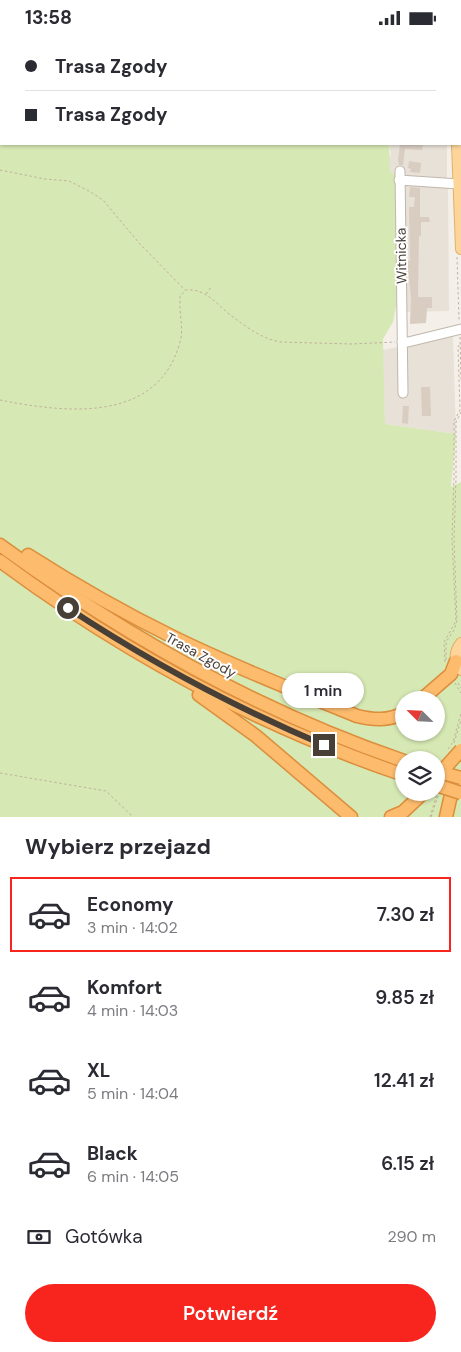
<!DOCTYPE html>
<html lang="pl">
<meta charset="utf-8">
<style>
:root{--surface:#fff;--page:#f7f7f7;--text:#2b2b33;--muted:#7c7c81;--line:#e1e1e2;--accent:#f7251d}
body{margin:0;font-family:"DM Sans",sans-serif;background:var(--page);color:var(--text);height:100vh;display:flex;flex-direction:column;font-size:19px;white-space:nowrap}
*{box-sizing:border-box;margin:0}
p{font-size:16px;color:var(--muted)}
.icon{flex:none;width:28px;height:28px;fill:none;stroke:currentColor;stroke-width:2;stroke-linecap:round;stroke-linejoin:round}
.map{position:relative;height:782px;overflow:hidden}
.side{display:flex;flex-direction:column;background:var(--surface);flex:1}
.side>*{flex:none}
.hud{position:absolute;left:0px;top:0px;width:461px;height:110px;box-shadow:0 1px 4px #0004;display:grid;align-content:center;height:110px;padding:0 25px;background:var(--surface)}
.needle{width:32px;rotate:294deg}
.tools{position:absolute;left:395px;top:656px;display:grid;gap:10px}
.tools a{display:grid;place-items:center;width:50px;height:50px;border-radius:50%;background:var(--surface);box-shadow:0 1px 4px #0004;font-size:25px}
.end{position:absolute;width:22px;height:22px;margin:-11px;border:6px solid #483f37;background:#fff;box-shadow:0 0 0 2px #fff}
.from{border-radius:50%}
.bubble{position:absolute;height:35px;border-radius:18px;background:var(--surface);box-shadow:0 1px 4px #0004;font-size:16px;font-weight:600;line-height:35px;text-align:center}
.hud b{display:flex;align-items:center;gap:18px;height:48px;font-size:19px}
.hud b+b{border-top:1px solid var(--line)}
.hud i{width:12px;height:12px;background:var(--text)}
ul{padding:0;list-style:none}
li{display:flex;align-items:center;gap:15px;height:75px;margin:0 10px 8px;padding:0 15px;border:2px solid transparent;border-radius:0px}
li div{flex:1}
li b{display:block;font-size:19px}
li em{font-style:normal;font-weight:600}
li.selected{border-color:var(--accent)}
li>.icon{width:45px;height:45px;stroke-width:1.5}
h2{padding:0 25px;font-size:22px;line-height:60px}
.pay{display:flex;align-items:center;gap:12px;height:55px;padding:0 25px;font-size:19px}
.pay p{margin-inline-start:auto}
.action{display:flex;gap:10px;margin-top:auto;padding:10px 25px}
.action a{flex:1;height:58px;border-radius:30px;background:var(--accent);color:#fff;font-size:20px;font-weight:600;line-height:58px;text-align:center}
.status{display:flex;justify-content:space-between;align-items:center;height:35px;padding:0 25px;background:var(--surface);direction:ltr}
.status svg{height:14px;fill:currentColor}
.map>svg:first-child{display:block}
.residential{fill:#e8e1d7}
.green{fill:#d6e8b3;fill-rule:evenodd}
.building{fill:#d9cdc1}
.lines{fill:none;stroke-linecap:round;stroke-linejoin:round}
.minor-casing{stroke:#c0b6ac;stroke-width:11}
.major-casing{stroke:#e2b069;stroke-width:12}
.highway-casing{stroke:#dc8e3c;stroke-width:15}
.path{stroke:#c1b09d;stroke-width:1;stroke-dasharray:2.5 2.5;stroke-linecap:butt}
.minor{stroke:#fff;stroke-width:9}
.major{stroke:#fdd59a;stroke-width:10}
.highway{stroke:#fcbb6d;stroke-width:12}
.highway-bridge-casing{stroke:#dc8e3c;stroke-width:15;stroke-linecap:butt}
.highway-bridge{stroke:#fcbb6d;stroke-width:12}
.route{stroke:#483f37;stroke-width:6}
.labels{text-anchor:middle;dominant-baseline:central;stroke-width:4;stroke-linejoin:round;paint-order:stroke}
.street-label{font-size:14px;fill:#483f37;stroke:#fff}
</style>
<div class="status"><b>13:58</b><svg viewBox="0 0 49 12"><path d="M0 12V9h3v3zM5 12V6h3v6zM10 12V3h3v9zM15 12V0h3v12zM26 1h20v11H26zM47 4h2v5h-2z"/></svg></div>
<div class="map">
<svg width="461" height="782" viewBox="0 0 461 782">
<rect width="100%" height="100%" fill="#f4f0e9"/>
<g class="residential">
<rect x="297" y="0" width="149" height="1"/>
<polygon points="389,109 447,109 447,146 391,139 389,125 391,118"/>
<polygon points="404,147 448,150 449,276 405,277"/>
<polygon points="453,301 456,399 385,389 383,315"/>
</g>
<path class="green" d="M0 0H264L1 1V109H389C390 119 389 128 391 138L398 140 396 271 393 287 383 304 385 389 456 399 451 452 461 447V782H0ZM404 665H436V698H404ZM404 725H436V758H404Z"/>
<g class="building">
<polygon points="400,109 423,109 422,115 405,114 403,130 399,130 398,125"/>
<polygon points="409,126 421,128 420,138 410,137 411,134 408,133"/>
<polygon points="410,152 420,153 420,182 429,182 430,187 421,187 421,201 419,201 418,262 432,262 432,273 427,273 426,288 410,289 411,263 408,234 408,226 410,226 409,172 414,172 415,162 409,162"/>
<polygon points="421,352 430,352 431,381 422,381"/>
<polygon points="403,371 409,371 408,389 402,388"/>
</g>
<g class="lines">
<g class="minor-casing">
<g id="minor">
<polyline points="291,1 291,0"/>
<polyline points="460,75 461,75"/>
<polyline points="400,136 403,358"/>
<polyline points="399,145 459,149"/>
<polyline points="402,307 408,307 461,294"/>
</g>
</g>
<g class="major-casing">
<g id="major">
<polyline points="454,0 454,1"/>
<polyline points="457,109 461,214"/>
<path d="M461 608C454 617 454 626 461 635"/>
</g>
</g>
<g class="highway-casing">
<g id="highway">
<path d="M0 510C125 601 257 676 404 726"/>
<path d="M28 520C75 550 124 578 175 603 234 632 296 656 357 681 374 685 388 686 404 678"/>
<path d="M0 526C123 617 259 691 404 740"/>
<polyline points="199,660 256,701 351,782"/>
<polyline points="421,665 451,639 456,626"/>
<polyline points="391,782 403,777 423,758"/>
<polyline points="446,782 450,764 458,746"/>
</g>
</g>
<g class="path">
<polyline points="460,38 461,29"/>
<polyline points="460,46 461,60"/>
<polyline points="460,62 461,62"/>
<polyline points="0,135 45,144 69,146 89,156 103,165 140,209 185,255"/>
<polyline points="457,222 459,285"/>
<polyline points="206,259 212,251"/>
<polyline points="460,302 461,344"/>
<path d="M0 365C65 378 158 389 180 307 184 293 179 279 180 265V261L186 255C204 253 216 268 229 279 245 291 260 303 280 307L352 309 395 307"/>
<polyline points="446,625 446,607 454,595 457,586 454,505 456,444 456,387 461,377"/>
<polyline points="445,627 444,607 456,586 452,505 454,443 454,386 460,375 458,311 461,311"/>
<polyline points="455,648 461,658"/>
<polyline points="458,648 461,653"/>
<polyline points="454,708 461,685"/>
<polyline points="448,714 453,707 461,678"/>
<polyline points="0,738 106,756 133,782"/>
<polyline points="430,782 437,759"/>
<polyline points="431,782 438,761"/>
</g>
<use href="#minor" class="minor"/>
<use href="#major" class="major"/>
<use href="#highway" class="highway"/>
<g class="highway-bridge-casing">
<g id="highway-bridge">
<polyline points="436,736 461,743"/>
<polyline points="436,743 461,715"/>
<polyline points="436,750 461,758"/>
</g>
</g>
<use href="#highway-bridge" class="highway-bridge"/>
</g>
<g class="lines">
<path class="route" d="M68 573C150 627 234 672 324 710"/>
</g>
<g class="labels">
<g class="street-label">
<text transform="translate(401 221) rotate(-91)">Witnicka</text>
<text transform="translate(201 620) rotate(29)">Trasa Zgody</text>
</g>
</g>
</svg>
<div class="tools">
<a><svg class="needle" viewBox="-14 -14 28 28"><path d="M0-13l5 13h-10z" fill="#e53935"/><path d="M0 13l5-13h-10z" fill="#7c7c81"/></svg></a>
<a><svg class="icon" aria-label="layers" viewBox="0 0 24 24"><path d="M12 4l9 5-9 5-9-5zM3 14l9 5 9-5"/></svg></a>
</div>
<i class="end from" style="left:68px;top:573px"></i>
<i class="end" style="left:324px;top:710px"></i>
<div class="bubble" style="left:282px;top:638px;width:82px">1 min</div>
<div class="hud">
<b><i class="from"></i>Trasa Zgody</b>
<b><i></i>Trasa Zgody</b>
</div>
</div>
<section class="side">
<h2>Wybierz przejazd</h2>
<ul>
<li class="selected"><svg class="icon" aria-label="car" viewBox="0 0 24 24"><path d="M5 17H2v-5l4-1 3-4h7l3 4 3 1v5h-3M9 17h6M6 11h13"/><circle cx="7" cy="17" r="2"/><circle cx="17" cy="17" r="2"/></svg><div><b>Economy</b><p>3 min · 14:02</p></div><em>7.30 zł</em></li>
<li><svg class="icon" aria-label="car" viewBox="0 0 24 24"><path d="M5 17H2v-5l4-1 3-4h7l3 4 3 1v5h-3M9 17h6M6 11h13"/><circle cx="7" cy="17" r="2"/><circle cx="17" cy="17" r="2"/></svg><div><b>Komfort</b><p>4 min · 14:03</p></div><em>9.85 zł</em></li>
<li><svg class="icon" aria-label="car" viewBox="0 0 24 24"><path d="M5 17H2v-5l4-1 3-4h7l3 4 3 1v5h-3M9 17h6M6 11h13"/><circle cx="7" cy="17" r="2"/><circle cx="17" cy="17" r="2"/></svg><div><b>XL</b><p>5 min · 14:04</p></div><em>12.41 zł</em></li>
<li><svg class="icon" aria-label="car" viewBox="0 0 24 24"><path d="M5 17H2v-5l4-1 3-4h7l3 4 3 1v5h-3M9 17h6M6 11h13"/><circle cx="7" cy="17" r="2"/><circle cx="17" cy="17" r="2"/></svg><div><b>Black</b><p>6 min · 14:05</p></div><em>6.15 zł</em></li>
</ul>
<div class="pay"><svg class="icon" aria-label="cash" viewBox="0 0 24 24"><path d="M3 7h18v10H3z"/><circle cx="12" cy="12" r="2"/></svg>Gotówka<p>290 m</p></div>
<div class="action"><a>Potwierdź</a></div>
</section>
